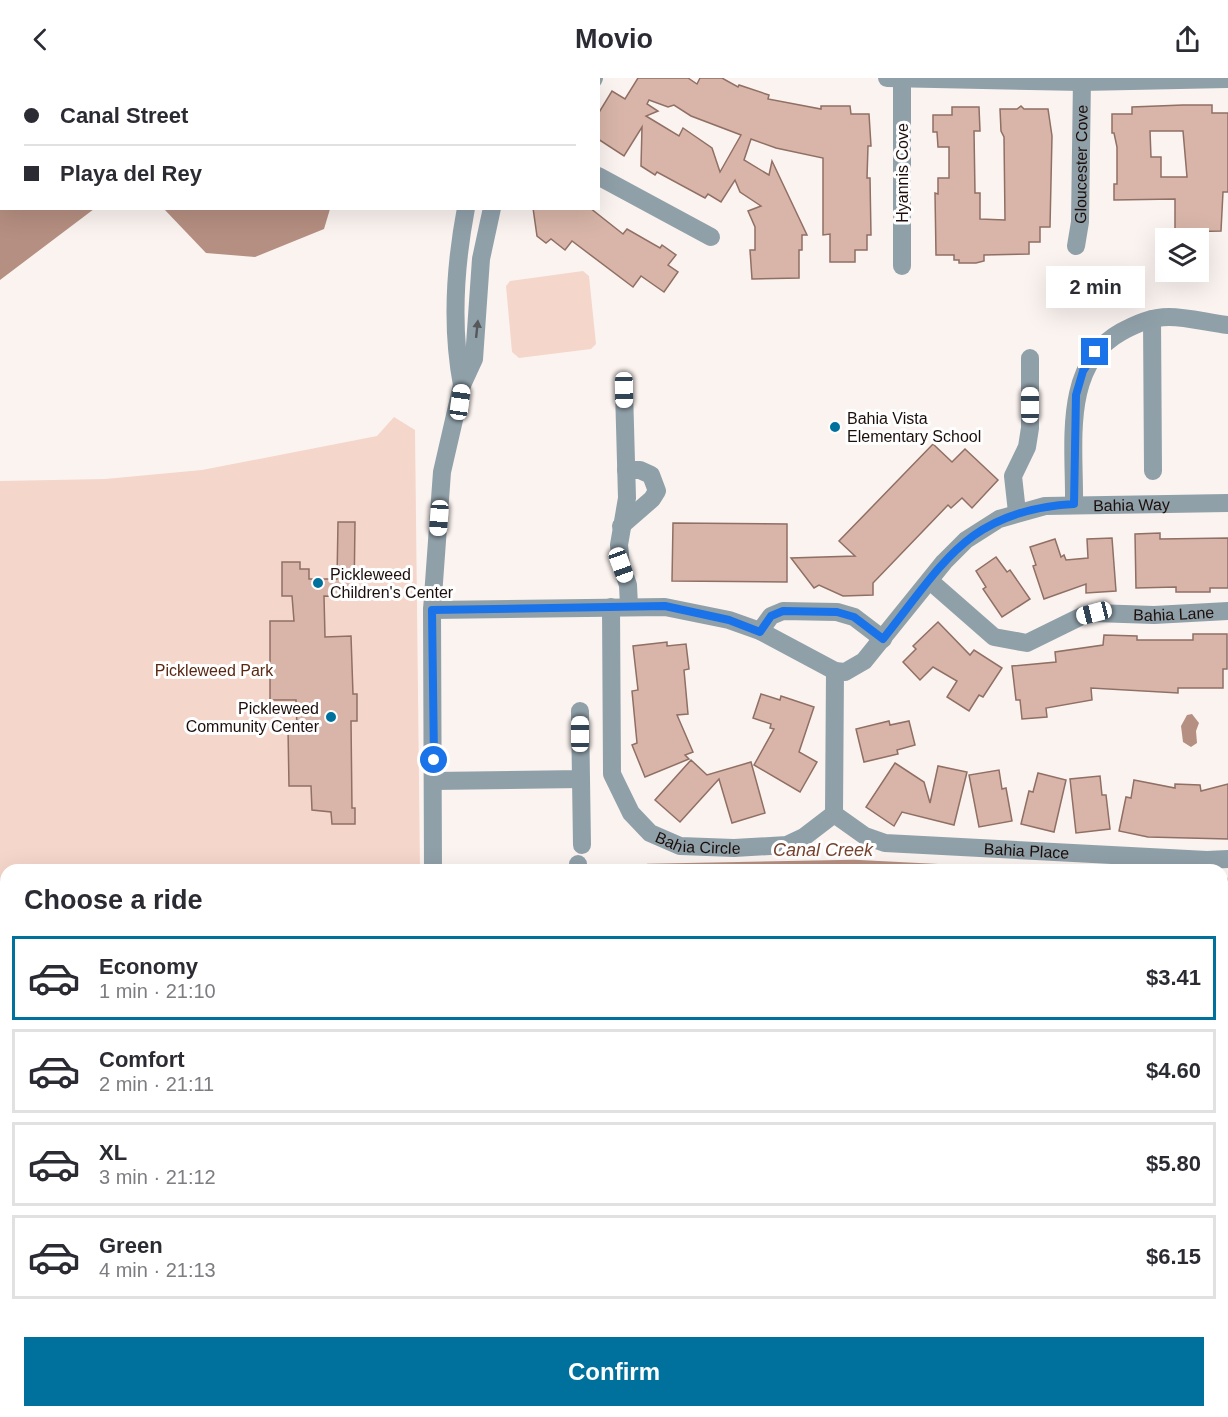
<!DOCTYPE html>
<meta charset="utf-8">
<style>
:root{--surface:#fff;--page:#f7f7f7;--text:#2b2b33;--muted:#7c7c81;--line:#e1e1e2;--accent:#00719c}
body{margin:0;font-family:Arial,sans-serif;background:var(--page);color:var(--text);height:100vh;display:flex;flex-direction:column;font-size:22px;white-space:nowrap}
*{box-sizing:border-box;margin:0}
p{font-size:20px;color:var(--muted)}
.icon{flex:none;width:33px;height:33px;fill:none;stroke:currentColor;stroke-width:2;stroke-linecap:round;stroke-linejoin:round}
.map{position:relative;flex:1;overflow:hidden}
.details{position:absolute;left:0px;top:786px;width:1228px;height:554px;display:flex;flex-direction:column;background:var(--surface);border-radius:18px 18px 0 0;box-shadow:0 6px 24px #0002}
.details>*{flex:none}
.guide{position:absolute;left:0px;top:0px;width:600px;height:132px;box-shadow:0 6px 24px #0002;display:grid;align-content:center;height:132px;padding:0 24px;background:var(--surface)}
.buttons{position:absolute;left:1155px;top:150px;display:grid;gap:12px}
.buttons a{display:grid;place-items:center;width:54px;height:54px;border-radius:0px;background:var(--surface);box-shadow:0 6px 24px #0002;font-size:30px}
.end{position:absolute;width:27px;height:27px;margin:-14px;border:8px solid #1a73e8;background:#fff;box-shadow:0 0 0 3px #fff}
.from{border-radius:50%}
.bubble{position:absolute;height:42px;border-radius:0px;background:var(--surface);box-shadow:0 6px 24px #0002;font-size:20px;font-weight:700;line-height:42px;text-align:center}
.car{position:absolute;width:18px;height:36px;margin:-18px -9px;border-radius:8px;box-shadow:0 0 4px 2px #0007;background:linear-gradient(#fff 24%,#345 0 40%,#fff 0 76%,#345 0 86%,#fff 0)}
.guide b{display:flex;align-items:center;gap:21px;height:57px;font-size:22px}
.guide b+b{border-top:2px solid var(--line)}
.guide i{width:15px;height:15px;background:var(--text)}
ul{padding:0;list-style:none}
li{display:flex;align-items:center;gap:18px;height:84px;margin:0 12px 9px;padding:0 12px;border:3px solid var(--line);border-radius:0px}
li div{flex:1}
li b{display:block;font-size:22px}
li em{font-style:normal;font-weight:700}
li.current{border-color:var(--accent)}
li>.icon{width:54px;height:54px;stroke-width:1.5}
h2{padding:0 24px;font-size:27px;line-height:72px}
.cta{display:flex;gap:12px;margin-top:auto;padding:12px 24px}
.cta a{flex:1;height:69px;border-radius:0px;background:var(--accent);color:#fff;font-size:24px;font-weight:700;line-height:69px;text-align:center}
header{display:flex;justify-content:space-between;align-items:center;height:78px;padding:0 24px;background:var(--surface);font-size:27px;font-weight:700}
.map>svg:first-child{display:block}
.green{fill:#f5d6cb}
.water{fill:#b58f81}
.lines{fill:none;stroke-linecap:round;stroke-linejoin:round}
.stream{stroke:#b58f81;stroke-width:4.5}
.building{fill:#d8b5a8;stroke:#906f64;stroke-width:1.5;fill-rule:evenodd}
.minor{stroke:#90a0a9;stroke-width:18}
.oneway{fill:#56585a}
.route{stroke:#1a73e8;stroke-width:8}
.poi-dot{fill:#00719c;stroke:#fff;stroke-width:2}
.labels{text-anchor:middle;dominant-baseline:central;stroke-width:6;stroke-linejoin:round;paint-order:stroke}
.street-label{font-size:16px;fill:#1c0f0b;stroke:#fff}
.poi-label{font-size:16px;fill:#1c0f0b;stroke:#fff;text-anchor:start}
.park-label{font-size:16px;fill:#5a2713;stroke:#fff}
.water-label{font-size:18px;font-style:italic;fill:#78422e;stroke:#fff}
</style>
<header><svg class="icon" aria-label="back" viewBox="0 0 24 24"><path d="M15 5l-7 7 7 7"/></svg>Movio<svg class="icon" aria-label="share" viewBox="0 0 24 24"><path d="M12 15V3M7 8l5-5 5 5M5 13v7h14v-7"/></svg></header>
<div class="map">
<svg width="1228" height="1339" viewBox="0 0 1228 1339">
<rect width="100%" height="100%" fill="#fbf3f0"/>
<g class="green">
<polygon points="583,193 589,198 596,266 591,271 519,280 512,274 506,208 510,203"/>
<polygon points="394,339 415,352 420,792 6,792 6,888 0,885 0,403 105,401 202,392 377,358"/>
</g>
<g class="water">
<polygon points="0,0 378,0 2,2 2,130 94,131 0,202"/>
<polygon points="164,131 330,131 324,151 255,179 206,175"/>
<polygon points="1192,636 1199,645 1196,653 1197,665 1191,669 1183,664 1181,648 1187,637"/>
<polygon points="0,952 6,957 6,1330 0,1333"/>
<polygon points="189,1334 473,1334 479,1339 202,1339"/>
</g>
<g class="lines">
<g class="stream">
<polyline points="634,792 648,788 854,784 1013,792"/>
<polyline points="1222,802 1228,802"/>
</g>
</g>
<g class="building">
<path d="M638 0H688L697 6 700 0H722L738 9 739 7 769 17 768 21 821 31V28H850L851 36H869L871 68H868L867 100H870L871 157H867V172H855V184H830V156L823 157V80L776 70 751 61 744 82 769 97 772 83 807 157H802V172H799V200L752 201 750 172H755V149L748 133 761 128 740 114 735 102 721 124 708 116 705 120 657 94 655 97 641 88 642 49 624 78 598 61V36L612 13 625 21ZM649 22 668 29 674 27 691 38 741 57 720 94 712 70 683 50 679 58 646 38 658 33 647 26Z"/>
<path d="M1183 27H1212V35H1228V114H1223L1221 153 1175 154V121L1114 122V106H1117V69L1114 55H1112V36H1132V29ZM1150 53H1183L1187 99H1161V79H1151Z"/>
<polygon points="1021,28 1024,31 1048,31 1052,58 1050,149 1040,149 1040,164 1029,164 1029,176 984,177 984,183 976,185 959,185 959,182 954,182 954,177 936,177 935,115 938,116 938,100 949,100 949,69 938,69 937,54 933,54 933,37 952,37 952,29 979,29 980,53 974,53 975,115 980,115 980,141 1005,142 1004,59 1001,53 1000,31 1017,31"/>
<polygon points="533,130 590,130 623,156 627,151 660,170 662,167 676,177 668,187 678,194 664,214 641,198 633,209 572,163 565,172 551,161 546,165 537,158"/>
<polygon points="933,366 952,384 965,371 998,402 972,430 962,420 951,430 948,427 873,505 873,517 843,518 819,507 814,510 791,480 855,478 839,463"/>
<polygon points="338,444 355,444 354,519 324,518 325,559 351,558 353,616 357,616 357,643 351,643 352,730 355,730 355,746 332,746 331,734 312,732 311,708 289,708 288,651 297,651 296,622 270,622 270,543 294,543 292,518 282,518 282,484 300,484 300,491 309,491 309,501 337,501"/>
<polygon points="673,445 787,446 787,504 672,503"/>
<polygon points="1160,455 1160,461 1228,460 1228,510 1210,510 1210,514 1176,514 1176,509 1136,510 1135,456"/>
<polygon points="1112,460 1116,513 1086,515 1086,506 1044,521 1033,488 1036,487 1030,469 1055,461 1061,479 1064,477 1066,482 1088,480 1087,461"/>
<polygon points="996,479 1007,494 1010,492 1030,521 1002,539 983,511 986,509 976,493"/>
<polygon points="938,544 970,577 974,572 1002,590 983,619 979,617 969,633 947,619 957,603 933,589 920,602 903,584 916,571 913,568"/>
<polygon points="1193,556 1227,556 1227,591 1223,591 1223,610 1178,610 1178,615 1091,610 1092,622 1046,630 1047,639 1022,641 1020,622 1016,622 1012,588 1056,584 1055,574 1103,567 1104,557 1137,558 1137,562 1193,562"/>
<polygon points="667,564 667,568 686,566 689,591 684,592 688,636 677,637 693,674 685,677 689,681 645,699 632,667 637,665 632,613 638,612 633,568"/>
<polygon points="761,616 780,622 781,618 814,629 799,674 817,684 800,714 754,687 774,651 770,650 771,646 753,640"/>
<polygon points="889,643 890,647 909,643 915,667 897,672 898,676 864,684 856,651"/>
<polygon points="691,682 707,697 751,684 765,735 732,745 719,701 680,744 655,722"/>
<polygon points="895,685 924,704 930,725 938,688 967,694 954,747 902,734 894,748 866,729"/>
<polygon points="999,692 1002,711 1006,710 1012,743 979,749 969,697"/>
<polygon points="1038,695 1066,702 1054,754 1021,746 1029,713 1033,714"/>
<polygon points="1100,698 1102,717 1106,717 1110,751 1076,755 1070,701"/>
<polygon points="1134,702 1175,710 1175,706 1200,707 1201,713 1228,706 1228,761 1148,759 1119,753 1126,719 1131,720"/>
</g>
<g class="lines">
<g class="minor">
<polyline points="887,0 1082,4 1228,1"/>
<polyline points="561,2 562,0"/>
<polyline points="593,2 594,0"/>
<polyline points="598,98 711,159"/>
<path id="s1" d="M1076 168 1080 144 1082 0"/>
<polyline points="902,188 902,0"/>
<polyline points="1152,241 1153,393"/>
<path d="M462 307C451 249 455 188 466 130"/>
<polyline points="624,312 627,420 619,467 621,487 628,507 629,528"/>
<path d="M1074 426C1075 368 1061 287 1121 254 1136 246 1151 239 1169 239 1188 239 1209 245 1228 247"/>
<polyline points="1017,434 1013,398 1027,369 1030,350 1030,280"/>
<polyline points="621,448 652,421 657,413 651,397 640,392 626,392"/>
<path id="s2" d="M930 503 994 559 1027 565 1082 538 1094 535 1154 537 1228 533"/>
<path id="s3" d="M611 529 612 696 631 735 650 755 680 768 734 770 787 767 804 759 834 736 835 593"/>
<path id="s4" d="M432 532 665 529 729 542 760 553 835 593 845 594 864 583 944 484 966 462 999 441 1045 428 1228 425"/>
<polyline points="760,553 771,538 783,533 837,534 854,539 883,561"/>
<polyline points="581,701 582,767"/>
<polyline points="433,703 581,701 580,633"/>
<path id="s5" d="M834 736 865 758 885 765 1207 782 1228 781"/>
<polyline points="433,792 432,532 442,394 462,307 474,281 481,181 492,130"/>
<polyline points="578,792 578,786"/>
<polyline points="1222,820 1228,820"/>
<polyline points="1222,937 1228,937"/>
<polyline points="1222,959 1228,959"/>
<polyline points="1222,1248 1228,1250"/>
<polyline points="713,1339 721,1334"/>
<polyline points="878,1339 880,1334"/>
<polyline points="935,1339 936,1334"/>
<polyline points="1068,1339 1070,1334"/>
</g>
</g>
<defs><path id="oneway-solid" d="M-6-.8H1V-3.2L6.5 0L1 3.2V.8H-6Z" transform="scale(1.5)"/></defs>
<use class="oneway" href="#oneway-solid" transform="translate(477 251) rotate(-84)"/>
<g class="lines">
<path class="route" d="M434 682 432 532 665 528 729 542 760 554 771 538 783 533 837 534 854 539 883 561C944 485 968 432 1074 426L1076 317 1083 293 1095 274"/>
</g>
<g class="poi-dot">
<circle cx="835" cy="349" r="6"/>
<circle cx="318" cy="505" r="6"/>
<circle cx="331" cy="639" r="6"/>
</g>
<g class="labels">
<g class="street-label">
<text stroke="none"><textPath href="#s1" startOffset="82">Gloucester Cove</textPath></text>
<text transform="translate(902 95) rotate(-90)">Hyannis Cove</text>
<text stroke="none"><textPath href="#s4" startOffset="780">Bahia Way</textPath></text>
<text stroke="none"><textPath href="#s2" startOffset="272">Bahia Lane</textPath></text>
<text stroke="none"><textPath href="#s3" startOffset="288">Bahia Circle</textPath></text>
<text stroke="none"><textPath href="#s5" startOffset="201">Bahia Place</textPath></text>
</g>
<g class="poi-label">
<text x="847" y="340">Bahia Vista<tspan x="847" dy="18">Elementary School</tspan></text>
<text x="330" y="496">Pickleweed<tspan x="330" dy="18">Children's Center</tspan></text>
<text x="319" y="630" text-anchor="end">Pickleweed<tspan x="319" dy="18">Community Center</tspan></text>
</g>
<g class="park-label">
<text x="214" y="592">Pickleweed Park</text>
</g>
<g class="water-label">
<text x="823" y="772">Canal Creek</text>
</g>
</g>
</svg>
<div class="buttons">
<a><svg class="icon" aria-label="layers" viewBox="0 0 24 24"><path d="M12 4l9 5-9 5-9-5zM3 14l9 5 9-5"/></svg></a>
</div>
<i class="end from" style="left:434px;top:682px"></i>
<i class="end" style="left:1095px;top:274px"></i>
<div class="bubble" style="left:1046px;top:188px;width:99px">2 min</div>
<i class="car" style="left:624px;top:312px;rotate:179deg"></i>
<i class="car" style="left:460px;top:324px;rotate:8deg"></i>
<i class="car" style="left:1030px;top:327px;rotate:0deg"></i>
<i class="car" style="left:439px;top:440px;rotate:184deg"></i>
<i class="car" style="left:621px;top:487px;rotate:160deg"></i>
<i class="car" style="left:1094px;top:535px;rotate:256deg"></i>
<i class="car" style="left:580px;top:656px;rotate:0deg"></i>
<div class="guide">
<b><i class="from"></i>Canal Street</b>
<b><i></i>Playa del Rey</b>
</div>
<section class="details">
<h2>Choose a ride</h2>
<ul>
<li class="current"><svg class="icon" aria-label="car" viewBox="0 0 24 24"><path d="M5 17H2v-5l4-1 3-4h7l3 4 3 1v5h-3M9 17h6M6 11h13"/><circle cx="7" cy="17" r="2"/><circle cx="17" cy="17" r="2"/></svg><div><b>Economy</b><p>1 min · 21:10</p></div><em>$3.41</em></li>
<li><svg class="icon" aria-label="car" viewBox="0 0 24 24"><path d="M5 17H2v-5l4-1 3-4h7l3 4 3 1v5h-3M9 17h6M6 11h13"/><circle cx="7" cy="17" r="2"/><circle cx="17" cy="17" r="2"/></svg><div><b>Comfort</b><p>2 min · 21:11</p></div><em>$4.60</em></li>
<li><svg class="icon" aria-label="car" viewBox="0 0 24 24"><path d="M5 17H2v-5l4-1 3-4h7l3 4 3 1v5h-3M9 17h6M6 11h13"/><circle cx="7" cy="17" r="2"/><circle cx="17" cy="17" r="2"/></svg><div><b>XL</b><p>3 min · 21:12</p></div><em>$5.80</em></li>
<li><svg class="icon" aria-label="car" viewBox="0 0 24 24"><path d="M5 17H2v-5l4-1 3-4h7l3 4 3 1v5h-3M9 17h6M6 11h13"/><circle cx="7" cy="17" r="2"/><circle cx="17" cy="17" r="2"/></svg><div><b>Green</b><p>4 min · 21:13</p></div><em>$6.15</em></li>
</ul>
<div class="cta"><a>Confirm</a></div>
</section>
</div>
